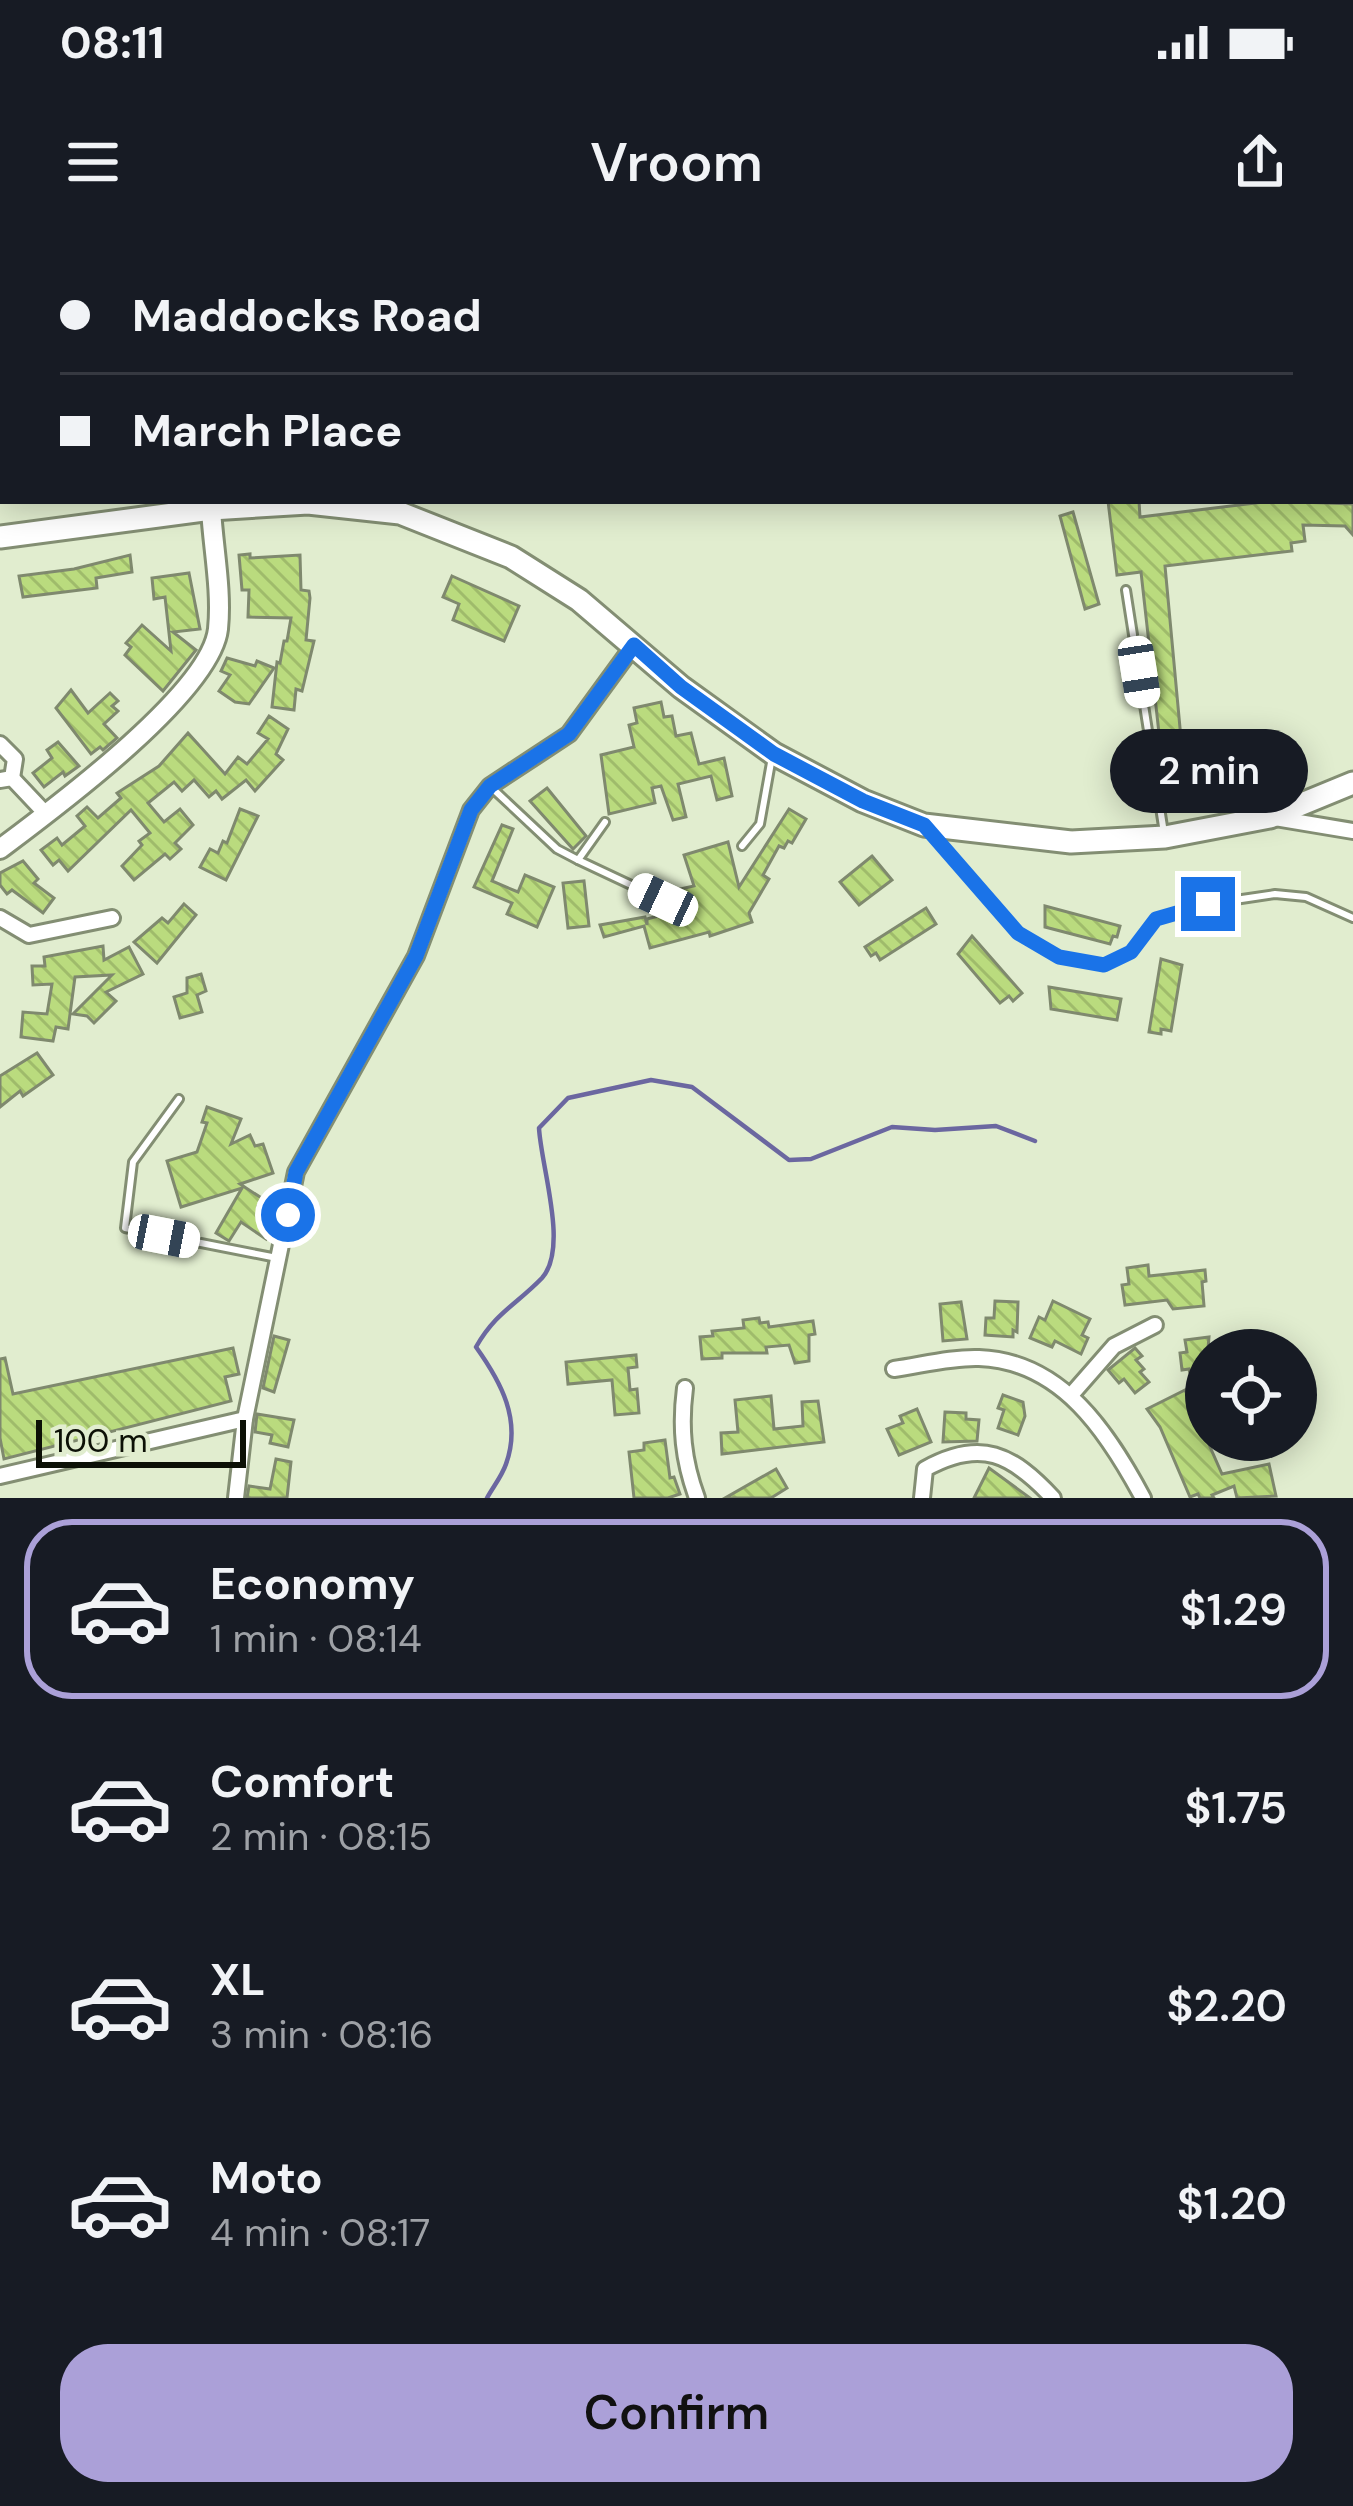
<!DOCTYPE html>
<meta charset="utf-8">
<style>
:root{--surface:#171b24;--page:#20242c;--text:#f1f3f6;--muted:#9ea1a6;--line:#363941;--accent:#aba0d8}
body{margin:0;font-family:"DM Sans",sans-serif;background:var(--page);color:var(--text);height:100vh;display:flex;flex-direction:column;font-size:45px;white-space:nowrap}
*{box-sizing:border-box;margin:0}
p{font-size:39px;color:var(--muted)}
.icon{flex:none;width:66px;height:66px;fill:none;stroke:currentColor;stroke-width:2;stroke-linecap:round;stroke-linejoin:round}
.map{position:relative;height:1258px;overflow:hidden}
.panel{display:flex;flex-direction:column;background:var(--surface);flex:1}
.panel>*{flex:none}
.hud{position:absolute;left:0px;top:0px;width:1353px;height:264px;box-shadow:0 6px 30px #0003;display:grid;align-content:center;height:264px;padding:0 60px;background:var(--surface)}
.buttons{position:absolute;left:1185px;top:1089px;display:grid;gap:24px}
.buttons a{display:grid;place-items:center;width:132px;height:132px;border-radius:50%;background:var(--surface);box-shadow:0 6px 30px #0003;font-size:60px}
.scale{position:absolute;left:36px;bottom:30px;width:210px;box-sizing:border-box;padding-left:12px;border:6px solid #0c1006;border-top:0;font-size:33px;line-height:42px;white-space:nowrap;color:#0c1006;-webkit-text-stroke:9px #e1edcf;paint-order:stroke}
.end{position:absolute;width:54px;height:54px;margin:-27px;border:15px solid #1a73e8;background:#fff;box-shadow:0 0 0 6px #fff}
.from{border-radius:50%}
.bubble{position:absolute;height:84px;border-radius:42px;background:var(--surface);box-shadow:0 6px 30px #0003;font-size:39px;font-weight:600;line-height:84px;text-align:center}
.car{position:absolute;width:36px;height:72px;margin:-36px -18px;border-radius:15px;box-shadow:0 0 9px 3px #0007;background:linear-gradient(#fff 24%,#345 0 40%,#fff 0 76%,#345 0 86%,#fff 0)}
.hud b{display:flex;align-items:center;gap:42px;height:114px;font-size:45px}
.hud b+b{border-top:3px solid var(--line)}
.hud i{width:30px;height:30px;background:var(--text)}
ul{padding:21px 0 0;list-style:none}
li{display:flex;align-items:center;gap:36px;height:180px;margin:0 24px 18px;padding:0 36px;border:6px solid transparent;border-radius:48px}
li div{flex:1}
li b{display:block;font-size:45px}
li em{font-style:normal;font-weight:600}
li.on{border-color:var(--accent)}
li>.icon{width:108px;height:108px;stroke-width:1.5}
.cta{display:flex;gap:24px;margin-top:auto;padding:24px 60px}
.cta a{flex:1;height:138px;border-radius:48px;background:var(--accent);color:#111;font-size:48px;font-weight:600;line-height:138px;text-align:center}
.status{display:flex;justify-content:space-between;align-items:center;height:84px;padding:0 60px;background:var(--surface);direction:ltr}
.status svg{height:33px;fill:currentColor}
header{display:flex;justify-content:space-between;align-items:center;height:156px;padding:0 60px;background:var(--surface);font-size:54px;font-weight:600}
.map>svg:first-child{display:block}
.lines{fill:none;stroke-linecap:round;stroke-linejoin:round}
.stream{stroke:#6b67a0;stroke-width:4.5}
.building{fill:url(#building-back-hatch);stroke:#7f896e;stroke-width:3}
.service-casing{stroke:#838e73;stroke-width:12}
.minor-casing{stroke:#838e73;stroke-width:20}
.secondary-casing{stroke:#838e73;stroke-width:24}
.primary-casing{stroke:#838e73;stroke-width:27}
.service{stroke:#fff;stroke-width:6}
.minor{stroke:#fff;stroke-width:14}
.secondary{stroke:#fff;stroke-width:18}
.primary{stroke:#fff;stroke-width:21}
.route{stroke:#1a73e8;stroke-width:15}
</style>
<div class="status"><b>08:11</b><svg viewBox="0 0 49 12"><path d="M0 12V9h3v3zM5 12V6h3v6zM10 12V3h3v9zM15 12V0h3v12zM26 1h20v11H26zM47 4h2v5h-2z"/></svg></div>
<header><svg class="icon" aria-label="menu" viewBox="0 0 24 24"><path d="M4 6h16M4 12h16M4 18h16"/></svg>Vroom<svg class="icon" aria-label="share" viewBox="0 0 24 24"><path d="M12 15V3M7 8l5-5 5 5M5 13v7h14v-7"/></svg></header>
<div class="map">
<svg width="1353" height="1258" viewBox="0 0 1353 1258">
<defs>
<pattern id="building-back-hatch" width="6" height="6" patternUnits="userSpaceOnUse" patternTransform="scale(3)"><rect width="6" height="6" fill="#badb7e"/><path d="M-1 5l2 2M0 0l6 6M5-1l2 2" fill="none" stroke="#9fbb6b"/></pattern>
</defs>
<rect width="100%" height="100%" fill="#e1edcf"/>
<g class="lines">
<path class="stream" d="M487 1258C493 1247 502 1236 506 1224 522 1180 501 1142 476 1107 496 1072 516 1065 542 1038 569 1008 541 927 539 888L568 858 651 840 692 847 789 920 811 919 892 887 935 890 996 886 1035 901"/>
</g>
<g class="building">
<polygon points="1108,261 1139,261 1140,277 1272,261 1353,264 1353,295 1345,286 1303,285 1305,301 1291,303 1292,311 1165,326 1184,531 1179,531 1180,536 1164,538 1141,332 1117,335"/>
<polygon points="1073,272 1099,364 1085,369 1060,276"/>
<polygon points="250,314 250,318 300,315 301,350 309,351 310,358 306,400 314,401 302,451 296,449 294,470 272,467 277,422 280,423 284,401 287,401 291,378 248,377 249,350 242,350 239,315"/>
<polygon points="130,315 132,332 96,338 97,348 23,357 19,336 74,329"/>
<polygon points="189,333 200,389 173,392 196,410 163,451 125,415 131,407 126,403 142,385 171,411 165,357 154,359 152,338"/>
<polygon points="452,336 519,366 504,401 453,380 459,364 443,357"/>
<polygon points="227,418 255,426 257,421 274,428 249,464 235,462 219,451 230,435 221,431"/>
<polygon points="71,450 88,473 110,453 118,461 112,466 118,471 104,484 117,498 103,510 100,507 91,514 56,468"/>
<polygon points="661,462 664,477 672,476 676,496 691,493 699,524 724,518 732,556 717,560 711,536 678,544 686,577 673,580 661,546 652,548 655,563 609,574 601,515 634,507 629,485 637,483 634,468"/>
<polygon points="269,476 288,489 276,514 283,520 255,551 246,540 222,559 216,551 209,557 194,540 182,551 174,542 148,563 164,582 180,569 193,585 175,603 181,609 170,619 165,614 134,640 122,626 142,605 139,601 150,593 131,570 68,631 59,620 53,625 41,610 57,598 62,605 85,586 77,576 87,567 98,578 121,558 117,553 159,526 188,493 225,534 238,517 247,524 268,499 258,493"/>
<polygon points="58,502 79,526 65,536 63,532 44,547 33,533 52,518 47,510"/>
<polygon points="547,548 586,596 573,609 530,561"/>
<polygon points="240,569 258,576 226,640 200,627 210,609 218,613 223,601 227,603"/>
<polygon points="789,569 806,579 792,603 788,601 784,608 779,606 763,635 769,639 749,673 752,682 710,696 709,692 650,708 644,686 604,697 600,685 645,677 647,685 647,679 681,670 676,650 694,646 684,615 728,602 739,647"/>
<polygon points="502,585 513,589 492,641 518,652 525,635 554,647 537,687 507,674 512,663 474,647"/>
<polygon points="872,616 892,640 859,665 840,642"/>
<polygon points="23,621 38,639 34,643 54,658 43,673 12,650 7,654 0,645 0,633"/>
<polygon points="584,641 589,686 568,688 563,643"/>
<polygon points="184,664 196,675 157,723 134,702 162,678 168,683"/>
<polygon points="1045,666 1120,686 1117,697 1113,696 1110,704 1045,687"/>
<polygon points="926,668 936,684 880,720 876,713 871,716 865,707"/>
<polygon points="972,696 1022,753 1013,761 1009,756 1000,763 958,714"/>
<polygon points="103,706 104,720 129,707 143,734 106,752 116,761 94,783 87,776 73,774 112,735 75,737 68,789 56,787 53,801 21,797 23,772 47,774 52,744 33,745 32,726 45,726 44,717"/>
<polygon points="1161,719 1182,725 1171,791 1161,789 1161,794 1149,792"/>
<polygon points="201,734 206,751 197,755 202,772 180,778 174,757 187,753 187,738"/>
<polygon points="1049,747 1121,759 1117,780 1051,769"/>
<polygon points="37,813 53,835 23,856 20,851 0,867 0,836"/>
<polygon points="207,867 241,879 231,904 250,895 255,906 263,904 273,933 240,944 263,959 258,966 275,978 266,999 241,982 229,1001 216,993 242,948 181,967 167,921 197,912 207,883 202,882"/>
<polygon points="1148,1025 1149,1036 1205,1030 1206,1041 1202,1042 1204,1066 1173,1069 1167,1060 1125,1065 1122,1045 1129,1044 1127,1028"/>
<polygon points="995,1061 1018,1062 1017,1092 1013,1090 1013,1097 985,1095 986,1078 994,1078"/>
<polygon points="1053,1061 1090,1079 1082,1095 1088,1098 1081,1114 1055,1101 1052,1107 1030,1098 1039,1077 1045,1080"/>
<polygon points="961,1062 967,1099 943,1101 940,1064"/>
<polygon points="759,1078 760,1083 768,1082 769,1087 813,1081 815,1094 809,1095 809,1121 795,1123 789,1105 766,1107 767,1113 722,1113 722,1118 702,1119 700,1097 713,1096 712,1091 744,1088 743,1080"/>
<polygon points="274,1096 289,1100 274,1152 263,1148"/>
<polygon points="1209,1097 1206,1132 1190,1134 1189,1129 1182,1130 1180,1113 1187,1112 1185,1100"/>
<polygon points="233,1108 239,1134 225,1137 231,1161 4,1219 0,1198 0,1119 5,1118 13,1154"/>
<polygon points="1135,1108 1142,1116 1136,1120 1144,1129 1140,1132 1149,1142 1135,1153 1124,1139 1119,1143 1108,1130"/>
<polygon points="636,1115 637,1127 628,1128 630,1150 637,1149 639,1173 615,1175 612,1140 568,1144 566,1122"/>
<polygon points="1185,1150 1222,1234 1269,1224 1276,1256 1237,1258 1234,1246 1212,1255 1214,1258 1200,1258 1198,1254 1190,1257 1160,1187 1147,1169"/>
<polygon points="1003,1155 1023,1162 1025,1176 1018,1195 998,1188 1004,1170 998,1168"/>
<polygon points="771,1156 774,1189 803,1186 802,1162 818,1161 824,1202 722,1214 721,1193 738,1192 735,1160"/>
<polygon points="917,1169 931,1202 899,1215 887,1189 903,1183 900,1176"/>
<polygon points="945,1172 966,1173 966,1179 979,1180 977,1201 943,1202"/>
<polygon points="257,1174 294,1180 288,1207 270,1203 272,1195 255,1192"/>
<polygon points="665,1200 670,1238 674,1237 680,1254 668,1258 634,1258 629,1212 644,1210 644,1203"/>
<polygon points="276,1219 291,1222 287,1258 247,1258 249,1246 270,1249"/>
<polygon points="989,1228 1030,1258 974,1258"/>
<polygon points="776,1229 787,1248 771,1258 725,1258"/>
</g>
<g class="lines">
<g class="service-casing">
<g id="service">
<polyline points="680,0 682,3"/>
<polyline points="437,3 440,0"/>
<polyline points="627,3 630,0"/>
<polyline points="1126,350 1164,593"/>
<polyline points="492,548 557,609 578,620 605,582"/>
<polyline points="930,592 1018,693 1059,717 1104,725 1131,712 1156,679 1208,664 1275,654 1306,657 1353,678"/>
<polyline points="742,606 760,584 772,517"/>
<polyline points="578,620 663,660"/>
<polyline points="179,859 133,922 125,988 277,1018"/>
</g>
</g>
<g class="minor-casing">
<g id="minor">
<polyline points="983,3 984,0"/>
<polyline points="0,504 15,519 12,538"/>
<polyline points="0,540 12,538 46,574"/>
<polyline points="1275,578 1353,591"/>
<polyline points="0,678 29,695 112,678"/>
<path d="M894 1129C922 1125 952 1117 979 1118 1062 1121 1108 1193 1143 1258"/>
<path d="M685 1148C680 1187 683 1220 697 1258"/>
<polyline points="1072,1154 1114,1106 1155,1085"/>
<polyline points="0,1236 245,1179"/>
<polyline points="236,1258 245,1179 296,932 416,716 471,570 490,546 569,494 634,405"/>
<path d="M922 1258 925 1229C981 1198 1012 1214 1053 1258"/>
</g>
</g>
<g class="secondary-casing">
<path id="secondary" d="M0 609C52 570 211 453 218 389 222 350 213 307 211 269"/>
</g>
<g class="primary-casing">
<polyline id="primary" points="0,297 211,269 308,263 400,273 511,317 579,360 681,447 774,514 863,561 924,585 1071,602 1165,597 1270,577 1353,543"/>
</g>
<use href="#service" class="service"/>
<use href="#minor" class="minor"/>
<use href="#secondary" class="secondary"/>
<use href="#primary" class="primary"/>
</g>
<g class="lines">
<polyline class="route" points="288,975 296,932 416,716 471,570 490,546 569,494 634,405 681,447 774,514 863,561 924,585 1018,693 1059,717 1104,725 1131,712 1156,679 1208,664"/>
</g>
</svg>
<div class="buttons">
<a><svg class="icon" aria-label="locate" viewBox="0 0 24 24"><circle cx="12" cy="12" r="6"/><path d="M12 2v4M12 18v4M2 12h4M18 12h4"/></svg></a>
</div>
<div class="scale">100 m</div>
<i class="end from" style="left:288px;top:975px"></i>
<i class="end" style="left:1208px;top:664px"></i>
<div class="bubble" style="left:1110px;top:489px;width:198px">2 min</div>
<i class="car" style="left:1139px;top:432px;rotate:171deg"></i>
<i class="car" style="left:663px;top:660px;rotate:295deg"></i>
<i class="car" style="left:164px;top:996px;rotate:101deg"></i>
<div class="hud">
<b><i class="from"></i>Maddocks Road</b>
<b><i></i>March Place</b>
</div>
</div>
<section class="panel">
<ul>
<li class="on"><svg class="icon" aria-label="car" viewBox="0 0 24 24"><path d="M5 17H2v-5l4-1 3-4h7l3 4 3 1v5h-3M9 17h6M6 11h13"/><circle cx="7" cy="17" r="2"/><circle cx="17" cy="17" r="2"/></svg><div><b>Economy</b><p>1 min · 08:14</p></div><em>$1.29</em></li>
<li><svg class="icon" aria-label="car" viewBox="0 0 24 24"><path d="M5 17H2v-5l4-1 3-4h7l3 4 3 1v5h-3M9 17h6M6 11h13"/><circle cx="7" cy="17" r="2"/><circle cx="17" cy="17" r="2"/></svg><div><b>Comfort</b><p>2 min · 08:15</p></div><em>$1.75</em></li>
<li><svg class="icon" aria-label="car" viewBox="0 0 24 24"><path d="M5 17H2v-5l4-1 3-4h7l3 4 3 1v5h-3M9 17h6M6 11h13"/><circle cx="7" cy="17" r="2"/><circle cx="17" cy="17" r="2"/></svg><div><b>XL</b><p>3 min · 08:16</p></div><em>$2.20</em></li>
<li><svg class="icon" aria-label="car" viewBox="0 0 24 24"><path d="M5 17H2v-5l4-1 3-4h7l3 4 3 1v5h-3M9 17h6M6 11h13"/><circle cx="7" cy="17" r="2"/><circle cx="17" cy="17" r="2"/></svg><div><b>Moto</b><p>4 min · 08:17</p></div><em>$1.20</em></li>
</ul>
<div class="cta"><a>Confirm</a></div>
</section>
